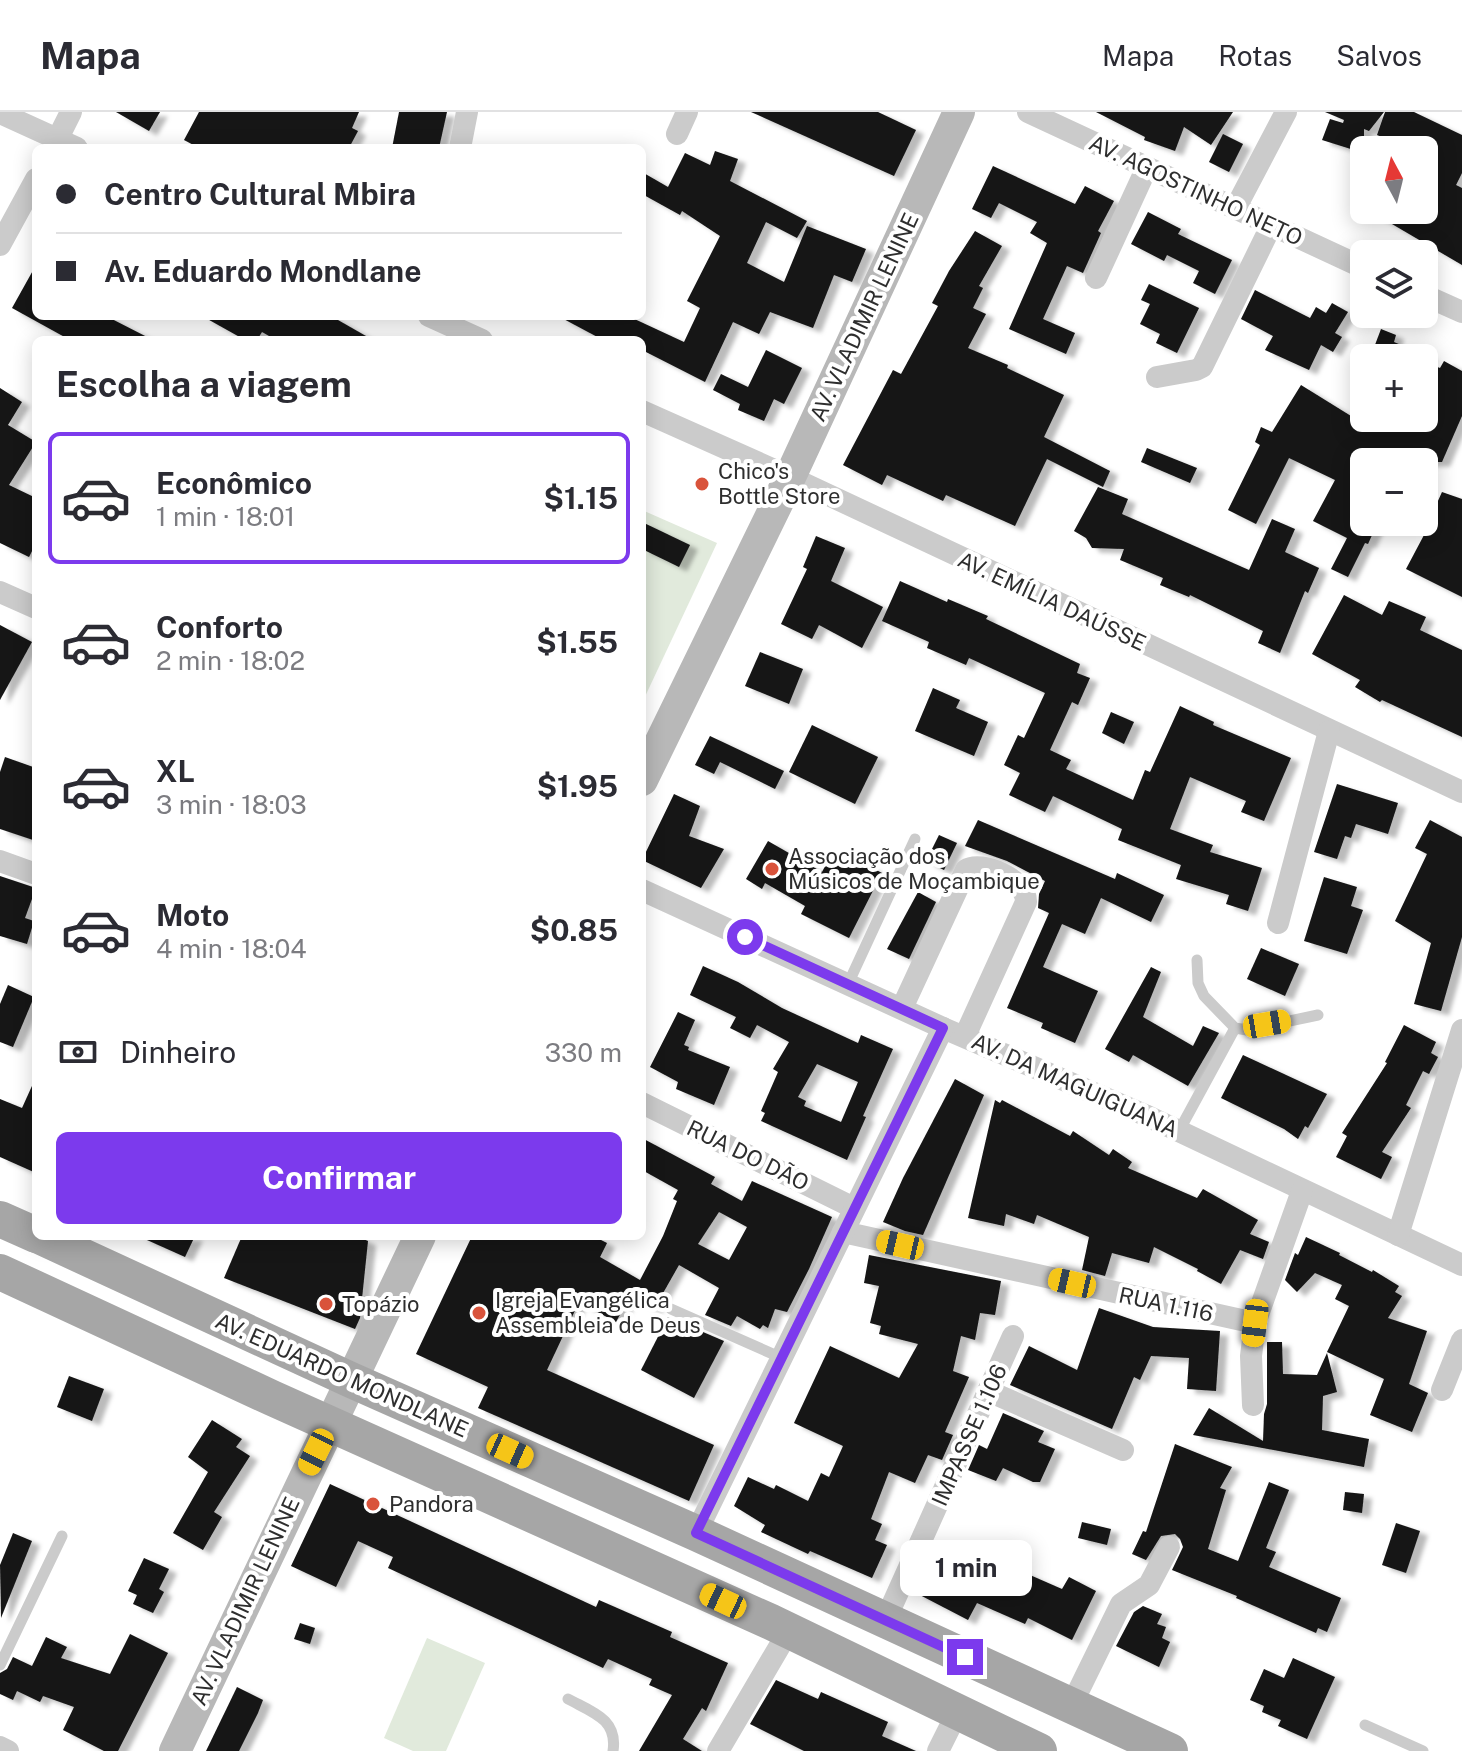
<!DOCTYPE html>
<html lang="pt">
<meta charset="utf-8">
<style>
:root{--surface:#fff;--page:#f7f7f7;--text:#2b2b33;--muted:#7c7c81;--line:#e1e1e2;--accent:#7c3aed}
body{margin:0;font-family:"Public Sans",sans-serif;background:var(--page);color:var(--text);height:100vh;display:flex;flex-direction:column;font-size:30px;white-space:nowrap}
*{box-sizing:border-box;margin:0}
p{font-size:26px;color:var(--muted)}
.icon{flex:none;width:44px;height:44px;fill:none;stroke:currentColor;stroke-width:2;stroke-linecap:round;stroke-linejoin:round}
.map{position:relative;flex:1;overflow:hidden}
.details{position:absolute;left:32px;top:224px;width:614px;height:904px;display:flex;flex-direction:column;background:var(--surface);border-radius:12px;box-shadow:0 4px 20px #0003}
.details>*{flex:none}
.hud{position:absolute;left:32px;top:32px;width:614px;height:176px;border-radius:12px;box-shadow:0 4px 20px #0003;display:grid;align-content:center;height:176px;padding:0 24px;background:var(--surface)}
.needle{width:52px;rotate:353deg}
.buttons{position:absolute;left:1350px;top:24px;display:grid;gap:16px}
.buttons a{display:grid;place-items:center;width:88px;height:88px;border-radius:12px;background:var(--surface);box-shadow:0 4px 20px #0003;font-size:40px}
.end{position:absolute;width:36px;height:36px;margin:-18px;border:10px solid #7c3aed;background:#fff;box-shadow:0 0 0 4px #fff}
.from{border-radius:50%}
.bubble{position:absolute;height:56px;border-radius:12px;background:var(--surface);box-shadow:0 4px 20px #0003;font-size:26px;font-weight:700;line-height:56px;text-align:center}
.car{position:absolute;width:24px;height:48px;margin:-24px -12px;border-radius:10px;box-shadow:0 0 6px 2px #0007;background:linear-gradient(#f5c518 24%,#345 0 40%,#f5c518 0 76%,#345 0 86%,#f5c518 0)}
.hud b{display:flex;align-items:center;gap:28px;height:76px;font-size:30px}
.hud b+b{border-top:2px solid var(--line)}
.hud i{width:20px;height:20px;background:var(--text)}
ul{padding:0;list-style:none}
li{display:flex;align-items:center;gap:24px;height:132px;margin:0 16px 12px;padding:0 8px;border:4px solid transparent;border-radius:12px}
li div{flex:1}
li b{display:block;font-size:30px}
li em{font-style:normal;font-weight:700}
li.selected{border-color:var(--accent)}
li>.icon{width:72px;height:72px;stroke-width:1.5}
h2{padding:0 24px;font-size:36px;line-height:96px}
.pay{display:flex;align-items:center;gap:20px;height:88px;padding:0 24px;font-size:30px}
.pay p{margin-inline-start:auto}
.action{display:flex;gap:16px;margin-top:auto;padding:16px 24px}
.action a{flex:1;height:92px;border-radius:12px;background:var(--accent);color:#fff;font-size:32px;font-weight:700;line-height:92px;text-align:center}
header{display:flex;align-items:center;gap:48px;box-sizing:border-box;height:112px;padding:0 40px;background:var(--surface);border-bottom:2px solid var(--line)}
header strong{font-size:38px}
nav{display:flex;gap:44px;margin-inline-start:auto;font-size:28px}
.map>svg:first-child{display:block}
.green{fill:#e1eadc}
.building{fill:#151515;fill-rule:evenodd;filter:url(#shadow)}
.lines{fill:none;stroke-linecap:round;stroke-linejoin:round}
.lane{stroke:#cbcbcb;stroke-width:11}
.street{stroke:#cbcbcb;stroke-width:22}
.secondary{stroke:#b8b8b8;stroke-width:32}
.primary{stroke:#a6a6a6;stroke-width:36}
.route{stroke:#7c3aed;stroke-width:10}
.poi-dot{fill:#d9533b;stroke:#fff;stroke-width:3}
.labels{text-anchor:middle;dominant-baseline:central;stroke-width:8;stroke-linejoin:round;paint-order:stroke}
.street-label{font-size:22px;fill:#2e2e2e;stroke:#fff}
.poi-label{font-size:22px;fill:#2e2e2e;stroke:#fff;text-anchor:start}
</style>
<header>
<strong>Mapa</strong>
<nav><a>Mapa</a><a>Rotas</a><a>Salvos</a></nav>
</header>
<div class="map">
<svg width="1462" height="1639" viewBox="0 0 1462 1639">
<defs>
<filter id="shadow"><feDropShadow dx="8" dy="4.5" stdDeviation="2" flood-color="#0004"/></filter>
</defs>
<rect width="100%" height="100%" fill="#fff"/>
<g class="green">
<polygon points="642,398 717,431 642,591"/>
<polygon points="427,1526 485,1551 446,1639 413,1639 384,1626"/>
</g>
<g class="building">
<polygon points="116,0 160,0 149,19"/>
<polygon points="199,0 359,0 352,16 358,19 349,36 199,36 184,28"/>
<polygon points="399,0 447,0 439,36 392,36"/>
<polygon points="751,0 878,0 916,18 894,64"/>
<polygon points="1096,0 1233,0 1211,33 1184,15 1175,39 1144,28 1145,25"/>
<polygon points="1325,0 1384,0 1369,19 1364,17 1364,25 1354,38 1322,28 1330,7 1343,11 1344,8"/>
<polygon points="1385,0 1414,0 1462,23 1462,61 1456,73 1462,76 1462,153 1368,98 1424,98 1424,38 1412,38 1377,23"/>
<polygon points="1223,22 1243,32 1229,60 1209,50"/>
<polygon points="715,39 738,47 730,69 807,109 797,126 766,110 747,151 784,170 807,114 866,137 852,170 834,163 813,216 770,200 759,222 733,210 705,270 642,238 642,228 603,228 558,204 628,204 684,230 700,196 687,189 720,124 682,99 680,103 642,82 642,60 668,75 685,41 710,53"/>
<polygon points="993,54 1075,92 1085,74 1114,89 1098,119 1101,121 1083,161 1067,154 1043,207 1075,221 1066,242 1009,217 1047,131 1030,121 1037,110 999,91 991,106 972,97"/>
<polygon points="1148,100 1181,117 1178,122 1232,148 1215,182 1193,171 1199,159 1167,143 1164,149 1131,132"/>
<polygon points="975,119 1002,134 979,174 983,176 973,196 986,202 968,236 1008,253 1007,256 1064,283 1044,325 1110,359 1103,375 1047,347 1015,414 946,383 943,389 887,363 882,373 843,353 893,258 901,262 938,194 932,191 949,159"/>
<polygon points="36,153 36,204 106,204 153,228 70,228 12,196"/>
<polygon points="1149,172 1199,196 1177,241 1156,231 1160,222 1140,212 1150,192 1141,188"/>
<polygon points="1255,178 1310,206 1316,195 1326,201 1332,191 1348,200 1335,221 1342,225 1333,240 1321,233 1309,258 1265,238 1273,224 1241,207"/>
<polygon points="202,204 331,204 373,228 276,228 262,220 257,228 245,228"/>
<polygon points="1381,217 1396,223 1394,230 1432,246 1370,246"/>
<polygon points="766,238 802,256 784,292 774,287 764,309 738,298 740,292 713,278 721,262 748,275"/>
<polygon points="1444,249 1462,259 1462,304 1442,350 1424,350 1424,347 1422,350 1356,350 1364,354 1364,391 1351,410 1378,410 1368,432 1365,431 1348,465 1331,457 1347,426 1313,409 1335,368 1289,346 1256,412 1228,398 1260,333 1255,330 1261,315 1272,320 1301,273 1351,304 1364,280 1364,306 1401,306 1414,314 1418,306 1424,306 1424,296 1431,282 1424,279 1424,250 1440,256"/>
<polygon points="0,276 22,290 8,313 36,330 9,373 36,386 36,431 29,445 0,431"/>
<polygon points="1147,336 1197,356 1190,371 1141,350"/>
<polygon points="1098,375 1128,387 1122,402 1249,458 1272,407 1295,417 1285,440 1319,456 1308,481 1305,479 1280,541 1258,531 1263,519 1190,483 1189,485 1160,473 1163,466 1120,448 1124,437 1092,436 1086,426 1074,419"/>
<polygon points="1442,380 1462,387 1462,485 1406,457 1424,423 1424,384 1437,391"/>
<polygon points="642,410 690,433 679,455 642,437"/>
<polygon points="816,424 845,436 831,469 883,495 862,536 819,513 812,527 781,512 807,457 803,455"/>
<polygon points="900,469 947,490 948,487 988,504 986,507 1080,552 1077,561 1090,566 1078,593 1072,590 1050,638 1071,648 1066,657 1133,688 1145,658 1150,660 1180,594 1214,610 1213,613 1291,646 1264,709 1241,700 1246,689 1190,665 1170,717 1213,733 1210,740 1262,756 1248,799 1226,792 1229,783 1176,767 1181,753 1118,728 1122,717 1053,684 1045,700 1009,683 1020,661 1004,653 1018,623 1024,626 1045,581 969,546 966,553 927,536 929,530 882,509"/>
<polygon points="1344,483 1382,503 1389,489 1426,505 1420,518 1462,538 1462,625 1382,588 1380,590 1355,575 1360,568 1312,542"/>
<polygon points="0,513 32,530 0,588"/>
<polygon points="760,540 803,557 789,592 745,574"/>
<polygon points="933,576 960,588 956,596 988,610 974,644 915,619"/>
<polygon points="1111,600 1134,610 1124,632 1102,621"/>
<polygon points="812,613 878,645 855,692 789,660"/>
<polygon points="710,624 784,659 775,677 720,650 714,662 695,653"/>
<polygon points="5,645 36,656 36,729 0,717 0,660"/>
<polygon points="1337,672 1398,691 1388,722 1356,712 1351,726 1345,724 1337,747 1314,740"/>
<polygon points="674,682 700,694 689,724 724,737 701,776 642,748"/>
<polygon points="978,708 1115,767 1117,761 1164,783 1151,810 1101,786 1085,822 1062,812 1043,855 1098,879 1075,931 1041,916 1043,911 1007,896 1049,801 1038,796 1039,782 1045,769 1007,749 965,734"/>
<polygon points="1430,708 1462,725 1462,825 1441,899 1414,892 1431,831 1395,809 1427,742 1415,736"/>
<polygon points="939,723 957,731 944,758 926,749"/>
<polygon points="768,729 822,760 832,741 844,747 847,742 882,761 849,826 801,802 805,794 765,771 762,777 746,767"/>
<polygon points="0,764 36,776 25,806 34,809 27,832 0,824"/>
<polygon points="1324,765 1357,775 1351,794 1363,798 1347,842 1304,829"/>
<polygon points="918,780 936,790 909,847 887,837"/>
<polygon points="1261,836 1299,852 1285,884 1247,867"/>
<path d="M703 854 738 870 782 896 858 931 861 923 893 937 863 1004 866 1005 847 1048 761 1009 765 1001 761 999 778 960 773 957 789 930 757 913 750 926 730 916 736 905 690 883ZM817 952 858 970 841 1010 804 994 806 989 798 985Z"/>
<polygon points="1151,855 1161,860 1143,905 1193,934 1203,914 1219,921 1188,974 1133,943 1129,950 1105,937"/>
<polygon points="8,873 34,885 13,935 0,930 0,892"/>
<polygon points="678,900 695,908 684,933 689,935 688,938 730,955 714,993 676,977 678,970 650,955"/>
<polygon points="1404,913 1436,930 1431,941 1438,945 1429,962 1423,959 1406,993 1411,996 1382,1040 1392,1045 1381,1067 1336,1045 1347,1024 1342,1021 1387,951 1385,950"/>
<polygon points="1243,943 1327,982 1308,1016 1305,1014 1298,1027 1284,1017 1221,986"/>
<polygon points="36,965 36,1061 0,1045 0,987 22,996"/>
<polygon points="955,967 984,983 923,1123 905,1119 883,1110 903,1066"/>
<polygon points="995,988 1000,991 1002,988 1070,1024 1073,1019 1109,1043 1113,1037 1132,1050 1128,1056 1197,1086 1203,1077 1258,1108 1250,1122 1269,1130 1263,1147 1240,1138 1221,1172 1197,1159 1198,1157 1154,1135 1149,1151 1112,1141 1105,1164 1082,1158 1089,1125 1037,1103 1034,1112 1006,1102 1004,1114 968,1106"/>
<path d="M642 1026 715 1065 711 1072 742 1089 752 1069 832 1105 809 1157 787 1200 775 1197 768 1216 763 1213 760 1217 737 1204 731 1214 705 1203 719 1176 679 1153 654 1197 630 1184 616 1210 579 1190 547 1258 714 1333 689 1389 478 1296 488 1275 416 1242 472 1124H593L607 1131 600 1145 640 1168 663 1124 677 1089 673 1087 678 1078 642 1058ZM719 1100 747 1115 729 1148 698 1132Z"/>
<polygon points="138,1124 195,1124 185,1145"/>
<polygon points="242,1124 356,1124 368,1129 360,1206 355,1217 224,1166"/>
<polygon points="1306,1125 1340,1141 1339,1143 1372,1160 1373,1158 1399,1174 1395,1180 1402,1184 1388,1206 1427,1219 1409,1272 1428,1281 1412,1320 1370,1303 1384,1267 1327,1240 1349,1194 1335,1187 1342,1173 1315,1161 1297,1180 1285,1168 1295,1141 1298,1143"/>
<polygon points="869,1143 1001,1169 995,1203 980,1201 975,1228 961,1224 953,1259 969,1265 945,1320 953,1323 942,1348 928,1343 915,1371 889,1360 871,1407 882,1412 875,1428 887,1433 872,1466 810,1439 808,1442 761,1420 765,1413 734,1394 748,1365 774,1377 776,1373 808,1389 821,1361 829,1365 843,1334 794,1311 830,1234 899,1266 918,1232 879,1222 881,1214 870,1211 879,1174 864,1171"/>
<polygon points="1099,1196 1153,1215 1220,1219 1216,1279 1187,1277 1189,1246 1151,1244 1140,1268 1134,1265 1112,1317 1010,1273 1029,1234 1077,1258"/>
<polygon points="668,1205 724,1229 694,1286 641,1258"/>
<polygon points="1267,1230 1282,1230 1283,1262 1317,1263 1327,1241 1337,1280 1323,1284 1322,1318 1369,1327 1364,1355 1193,1323 1209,1296 1263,1329 1264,1302 1267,1292"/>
<polygon points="69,1264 104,1277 92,1309 57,1295"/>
<polygon points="1003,1301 1044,1319 1038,1330 1055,1337 1040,1370 1033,1370 1003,1356 996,1369 968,1358 979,1333 987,1337"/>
<polygon points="212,1308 242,1327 236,1335 250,1344 214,1400 222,1405 203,1438 173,1421 208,1360 188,1345"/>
<polygon points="1175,1332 1232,1355 1220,1376 1226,1378 1208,1437 1238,1449 1269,1370 1289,1378 1266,1436 1276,1440 1269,1455 1341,1486 1327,1520 1318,1516 1316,1521 1236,1486 1237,1484 1172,1458 1183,1435 1180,1427 1175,1422 1161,1424 1146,1448 1132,1442 1143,1419 1146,1420"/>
<polygon points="330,1372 596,1495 599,1488 672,1520 670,1525 728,1551 706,1599 702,1596 683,1627 702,1639 639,1639 672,1583 649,1573 652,1567 608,1547 603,1556 388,1456 393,1445 358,1429 336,1475 291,1454"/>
<polygon points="1345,1380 1364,1382 1362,1401 1343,1398"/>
<polygon points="1082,1410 1111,1417 1107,1433 1078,1426"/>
<polygon points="1396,1411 1420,1419 1406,1461 1382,1453"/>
<polygon points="13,1421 32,1429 1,1506 0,1453"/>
<polygon points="937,1429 1012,1461 1014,1456 1062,1477 1069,1465 1096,1479 1072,1528 1028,1506 1025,1512 977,1491 968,1508 916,1481 931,1453 926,1451"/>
<polygon points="144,1446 169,1457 159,1477 164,1480 153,1501 133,1492 137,1483 128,1479"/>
<polygon points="1143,1494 1162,1502 1157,1512 1166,1515 1162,1526 1170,1530 1159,1555 1116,1534 1134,1500"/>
<polygon points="300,1511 315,1516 310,1532 294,1527"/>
<polygon points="130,1522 168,1541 118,1639 104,1639 63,1618 74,1595 43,1584 40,1590 17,1579 13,1588 0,1582 0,1561 7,1557 13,1545 32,1554 46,1525 67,1535 61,1546 110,1562"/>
<polygon points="1293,1546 1335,1565 1307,1627 1278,1614 1281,1608 1262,1600 1264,1594 1250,1588 1264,1557 1284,1566"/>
<polygon points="776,1568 818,1587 821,1580 888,1610 882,1624 916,1639 804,1639 750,1612"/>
<polygon points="237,1575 263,1588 258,1601 239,1639 206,1639"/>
</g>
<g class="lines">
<g class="lane">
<polyline points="1197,848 1198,871 1204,884 1235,916 1247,918 1318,903"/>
<polyline points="848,872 915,727"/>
<polyline points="1179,1019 1235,916"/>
<polyline points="671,1197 782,1246"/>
<polyline points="0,1553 62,1424"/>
<path d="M568 1587C592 1600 618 1607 613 1639"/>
<polyline points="1365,1613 1423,1639"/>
</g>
<g class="street">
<polyline points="1028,0 1364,156"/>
<polyline points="0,1 77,36"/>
<polyline points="677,22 687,0"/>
<polyline points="53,36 71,0"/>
<polyline points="460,36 467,0"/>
<polyline points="1235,97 1286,0"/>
<polyline points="0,133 36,67"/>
<polyline points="1096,166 1147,55"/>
<polyline points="1424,183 1462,200"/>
<polyline points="429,204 482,228"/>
<polyline points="1157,265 1196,258 1202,255 1271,114"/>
<polyline points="642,299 790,365 1462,680"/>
<polyline points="0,480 36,496"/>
<polyline points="0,749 36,762"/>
<polyline points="642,778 943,916 1145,1003 1462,1153"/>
<polyline points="1278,811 1329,619"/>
<path d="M902 896 966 758C981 748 1027 767 1026 790L965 924"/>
<polyline points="642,991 854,1096"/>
<polyline points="843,1120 1255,1211"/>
<polyline points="1398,1123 1462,918"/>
<polyline points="1442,1278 1462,1228"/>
<polyline points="988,1279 1123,1338"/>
<polyline points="1253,1293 1251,1244 1255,1211 1302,1079"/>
<polyline points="696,1421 943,916"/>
<polyline points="885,1509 1013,1224"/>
<polyline points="1071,1594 1121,1492 1149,1473 1169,1435"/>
<polyline points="0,1635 8,1639"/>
<polyline points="718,1639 788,1520"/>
<polyline points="938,1639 957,1601"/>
</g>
<g class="secondary">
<polyline points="642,668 790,365 959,0"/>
<polyline points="175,1639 420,1124"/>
</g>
<g class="primary">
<polyline points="0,1107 36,1123"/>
<polyline points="39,1124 351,1268 696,1421 1170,1639"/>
<polyline points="0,1160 272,1286 771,1510 1039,1639"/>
</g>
</g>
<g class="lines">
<polyline class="route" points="745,825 943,916 696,1421 965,1545"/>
</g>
<g class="poi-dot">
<circle cx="702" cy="372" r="8"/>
<circle cx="772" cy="757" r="8"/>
<circle cx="326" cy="1192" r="8"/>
<circle cx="479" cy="1201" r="8"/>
<circle cx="373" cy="1392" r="8"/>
</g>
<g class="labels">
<g class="street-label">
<text transform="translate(1196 78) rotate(25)">AV. AGOSTINHO NETO</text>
<text transform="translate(864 205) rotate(-65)">AV. VLADIMIR LENINE</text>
<text transform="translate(1052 489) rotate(25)">AV. EMÍLIA DAÚSSE</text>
<text transform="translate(1075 973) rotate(24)">AV. DA MAGUIGUANA</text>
<text transform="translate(748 1043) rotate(26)">RUA DO DÃO</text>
<text transform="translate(1166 1192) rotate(12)">RUA 1.116</text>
<text transform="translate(342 1263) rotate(24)">AV. EDUARDO MONDLANE</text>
<text transform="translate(969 1323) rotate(-66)">IMPASSE 1.106</text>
<text transform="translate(245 1489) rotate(-65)">AV. VLADIMIR LENINE</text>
</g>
<g class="poi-label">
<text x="718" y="359">Chico's<tspan x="718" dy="25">Bottle Store</tspan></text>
<text x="788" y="744">Associação dos<tspan x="788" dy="25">Músicos de Moçambique</tspan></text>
<text x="495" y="1188">Igreja Evangélica<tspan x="495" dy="25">Assembleia de Deus</tspan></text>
<text x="342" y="1192">Topázio</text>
<text x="389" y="1392">Pandora</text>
</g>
</g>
</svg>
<div class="buttons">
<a><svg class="needle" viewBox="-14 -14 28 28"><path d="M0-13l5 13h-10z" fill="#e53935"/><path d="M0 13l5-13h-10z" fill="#7c7c81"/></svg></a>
<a><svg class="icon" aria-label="layers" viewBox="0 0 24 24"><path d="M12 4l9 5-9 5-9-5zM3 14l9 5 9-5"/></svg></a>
<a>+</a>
<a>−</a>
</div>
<i class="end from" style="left:745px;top:825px"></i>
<i class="end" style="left:965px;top:1545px"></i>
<div class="bubble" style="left:900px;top:1428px;width:132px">1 min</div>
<i class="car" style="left:1267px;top:912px;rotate:80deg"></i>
<i class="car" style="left:900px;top:1133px;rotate:283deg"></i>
<i class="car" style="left:1072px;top:1171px;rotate:283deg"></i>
<i class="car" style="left:1255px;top:1211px;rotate:187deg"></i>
<i class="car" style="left:510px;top:1339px;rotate:114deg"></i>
<i class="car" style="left:316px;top:1340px;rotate:206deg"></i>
<i class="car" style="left:723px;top:1489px;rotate:295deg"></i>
<div class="hud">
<b><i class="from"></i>Centro Cultural Mbira</b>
<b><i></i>Av. Eduardo Mondlane</b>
</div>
<section class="details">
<h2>Escolha a viagem</h2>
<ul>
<li class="selected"><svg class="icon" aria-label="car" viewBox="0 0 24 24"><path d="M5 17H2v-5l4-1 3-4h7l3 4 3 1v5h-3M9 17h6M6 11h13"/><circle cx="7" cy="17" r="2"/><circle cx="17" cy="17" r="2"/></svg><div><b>Econômico</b><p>1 min · 18:01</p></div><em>$1.15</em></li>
<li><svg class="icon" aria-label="car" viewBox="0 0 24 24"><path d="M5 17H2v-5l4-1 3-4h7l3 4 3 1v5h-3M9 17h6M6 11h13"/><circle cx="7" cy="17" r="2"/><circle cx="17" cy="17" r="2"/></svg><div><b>Conforto</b><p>2 min · 18:02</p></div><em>$1.55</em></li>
<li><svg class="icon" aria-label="car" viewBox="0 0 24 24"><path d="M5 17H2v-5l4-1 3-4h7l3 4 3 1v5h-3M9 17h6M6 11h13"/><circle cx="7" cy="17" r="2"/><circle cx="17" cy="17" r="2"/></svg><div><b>XL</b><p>3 min · 18:03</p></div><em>$1.95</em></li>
<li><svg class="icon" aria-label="car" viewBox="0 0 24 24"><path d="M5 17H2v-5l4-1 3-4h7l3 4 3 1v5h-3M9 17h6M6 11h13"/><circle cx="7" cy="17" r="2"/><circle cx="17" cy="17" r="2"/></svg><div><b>Moto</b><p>4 min · 18:04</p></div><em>$0.85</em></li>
</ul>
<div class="pay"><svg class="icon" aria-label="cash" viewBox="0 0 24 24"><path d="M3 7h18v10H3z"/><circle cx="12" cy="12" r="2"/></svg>Dinheiro<p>330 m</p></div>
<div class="action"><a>Confirmar</a></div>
</section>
</div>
